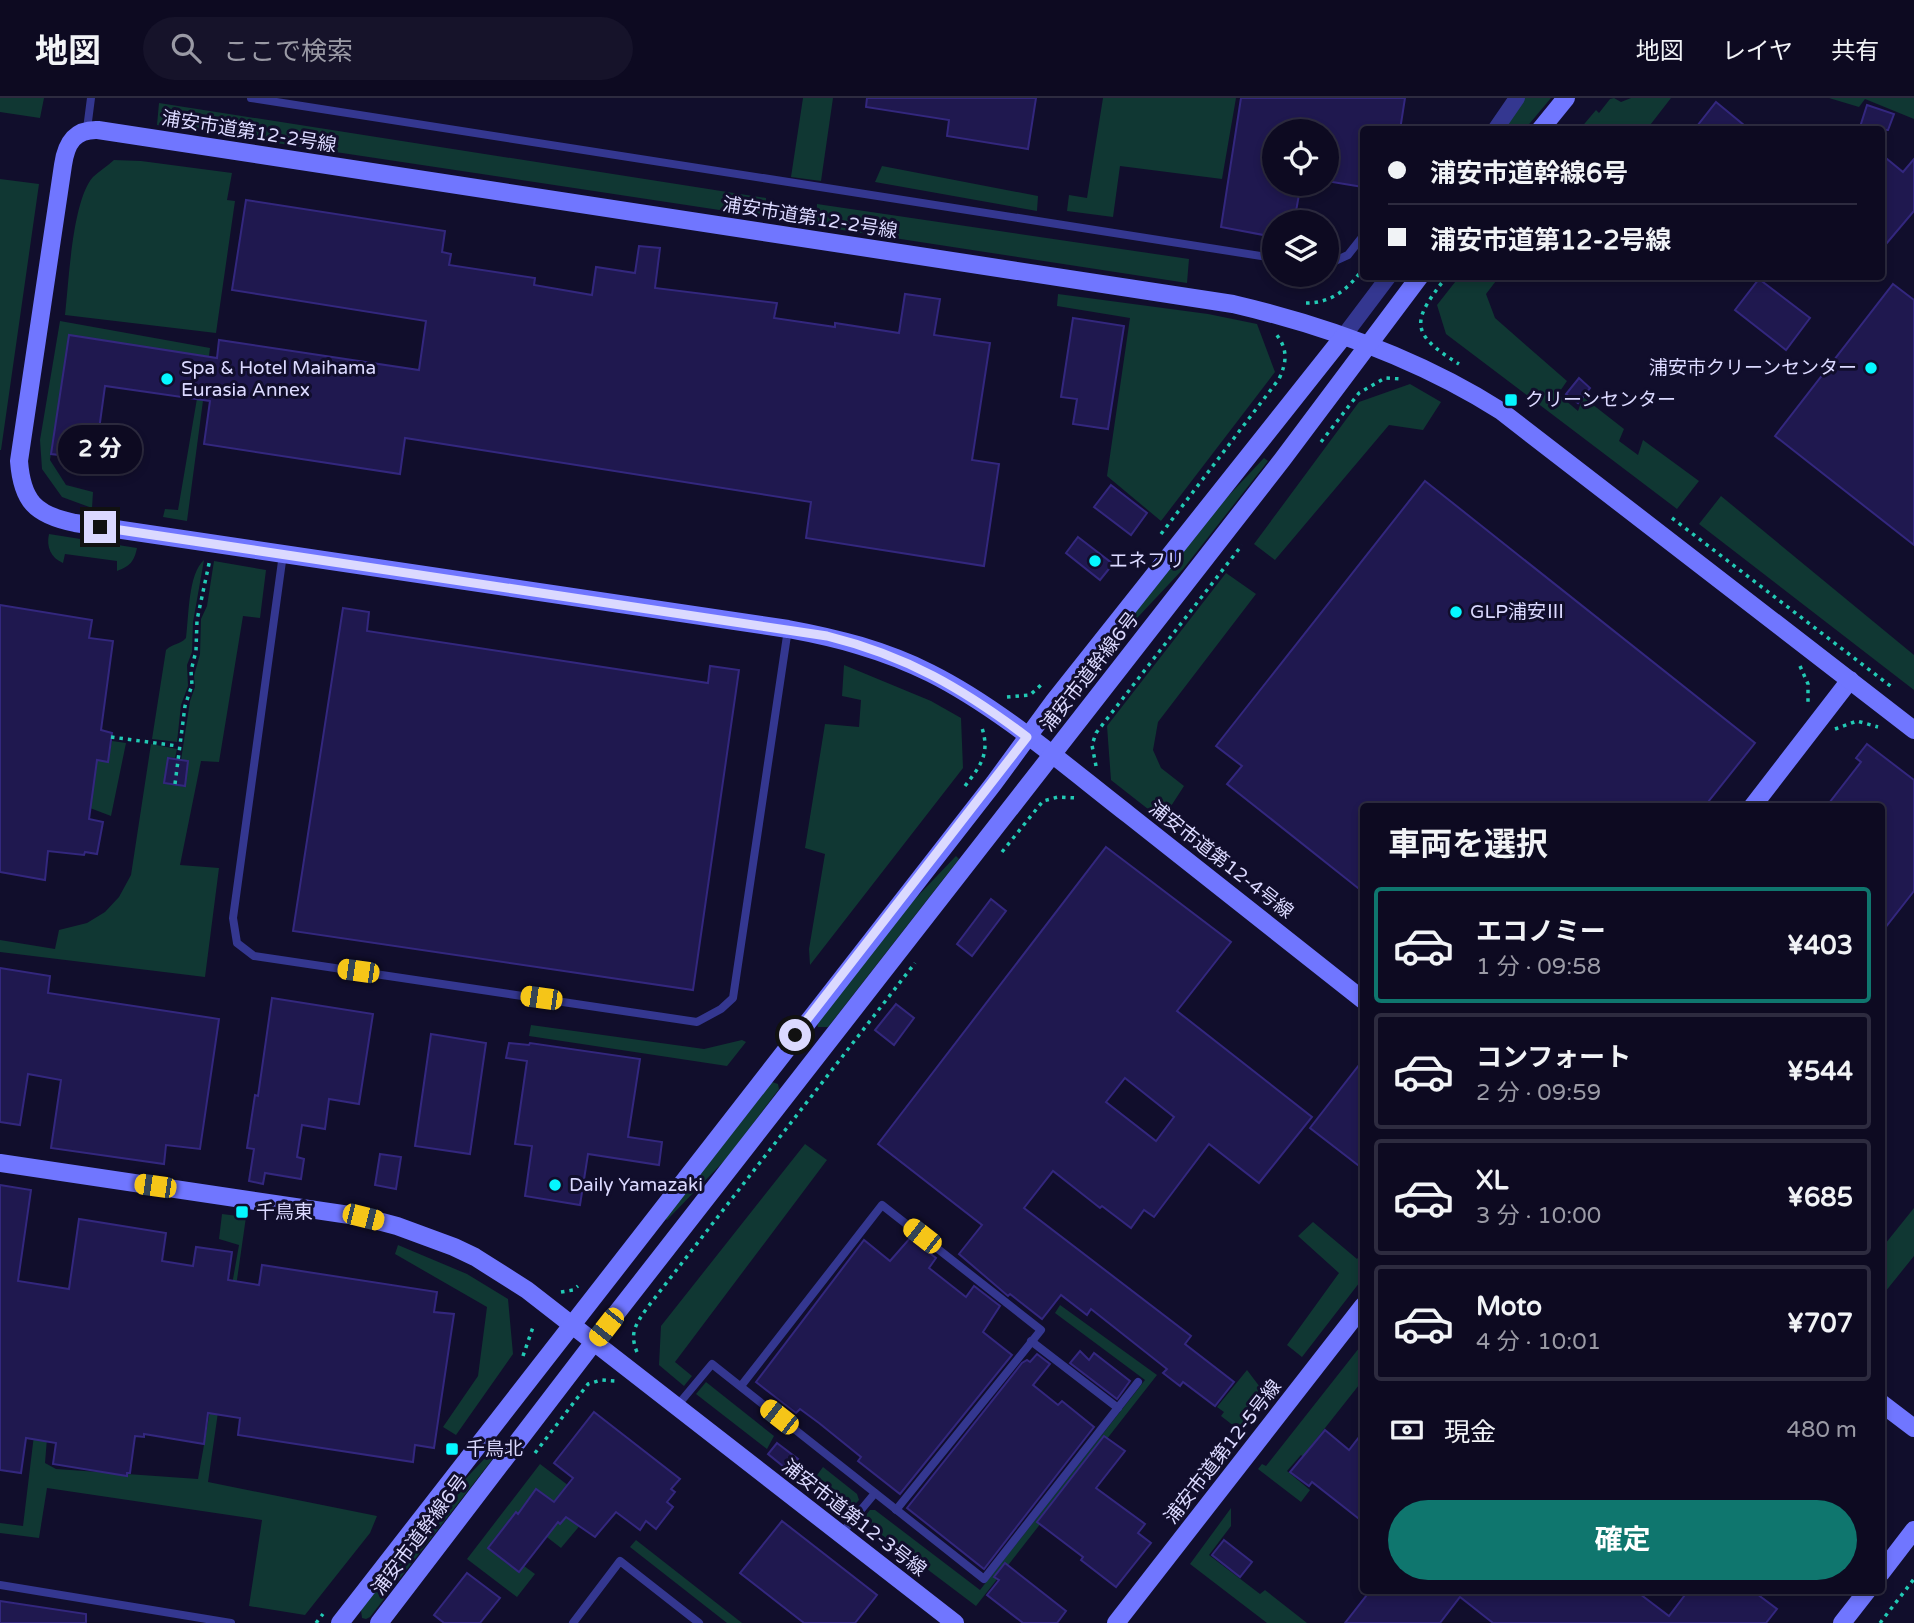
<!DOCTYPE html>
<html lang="ja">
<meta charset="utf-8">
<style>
:root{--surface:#0d0a21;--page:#16132a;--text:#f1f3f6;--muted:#9a9aa5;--line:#2d2b3f;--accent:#0f766e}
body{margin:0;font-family:"Varela Round","Noto Sans JP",sans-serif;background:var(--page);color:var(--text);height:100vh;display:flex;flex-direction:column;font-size:26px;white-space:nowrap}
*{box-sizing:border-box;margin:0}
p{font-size:23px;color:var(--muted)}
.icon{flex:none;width:38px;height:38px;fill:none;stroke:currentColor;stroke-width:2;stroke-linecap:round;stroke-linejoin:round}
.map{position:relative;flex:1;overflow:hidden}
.side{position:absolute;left:1360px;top:705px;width:525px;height:791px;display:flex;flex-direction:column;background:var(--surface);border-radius:7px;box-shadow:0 4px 10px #0003,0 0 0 2px var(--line)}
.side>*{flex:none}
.hud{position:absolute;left:1360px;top:28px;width:525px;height:154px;border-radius:7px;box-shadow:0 4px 10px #0003,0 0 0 2px var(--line);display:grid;align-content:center;height:154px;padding:0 28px;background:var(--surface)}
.tools{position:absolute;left:1262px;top:21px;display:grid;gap:14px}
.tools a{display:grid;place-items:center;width:77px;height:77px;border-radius:50%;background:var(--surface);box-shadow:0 4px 10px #0003,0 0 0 2px var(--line);font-size:35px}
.end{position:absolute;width:32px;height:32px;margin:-16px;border:9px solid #dbd9ff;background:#111;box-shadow:0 0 0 4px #111}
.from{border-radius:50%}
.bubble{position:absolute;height:49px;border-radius:24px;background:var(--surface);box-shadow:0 4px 10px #0003,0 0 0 2px var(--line);font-size:23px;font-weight:700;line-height:49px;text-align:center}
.car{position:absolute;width:21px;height:42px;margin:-21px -10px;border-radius:9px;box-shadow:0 0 5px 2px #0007;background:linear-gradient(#f5c518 24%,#345 0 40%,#f5c518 0 76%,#345 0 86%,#f5c518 0)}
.hud b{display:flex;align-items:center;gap:24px;height:66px;font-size:26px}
.hud b+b{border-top:2px solid var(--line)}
.hud i{width:18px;height:18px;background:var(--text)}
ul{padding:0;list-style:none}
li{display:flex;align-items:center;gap:21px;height:116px;margin:0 14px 10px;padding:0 14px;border:4px solid var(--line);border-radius:7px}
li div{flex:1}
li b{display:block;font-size:26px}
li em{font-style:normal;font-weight:700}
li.current{border-color:var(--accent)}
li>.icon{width:63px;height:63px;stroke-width:1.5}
h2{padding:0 28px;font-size:32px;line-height:84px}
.pay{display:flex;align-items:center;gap:18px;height:77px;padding:0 28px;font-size:26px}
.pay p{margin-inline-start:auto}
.action{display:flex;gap:14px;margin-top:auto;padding:14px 28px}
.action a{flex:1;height:80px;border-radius:42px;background:var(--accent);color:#fff;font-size:28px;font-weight:700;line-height:80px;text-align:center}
header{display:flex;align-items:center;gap:42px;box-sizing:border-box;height:98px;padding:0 35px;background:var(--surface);border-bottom:2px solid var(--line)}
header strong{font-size:33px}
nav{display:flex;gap:38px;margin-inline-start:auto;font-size:24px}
.search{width:490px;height:63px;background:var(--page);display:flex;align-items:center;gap:18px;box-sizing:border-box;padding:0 24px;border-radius:38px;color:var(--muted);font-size:26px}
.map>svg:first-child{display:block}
.green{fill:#103733}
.building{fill:#1f184f;stroke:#33277e;stroke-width:2;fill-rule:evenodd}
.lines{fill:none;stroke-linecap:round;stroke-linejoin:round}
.path{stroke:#22cab5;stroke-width:3.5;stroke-dasharray:3.5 5;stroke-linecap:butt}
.lane{stroke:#343790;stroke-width:8}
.street{stroke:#343790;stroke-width:16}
.secondary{stroke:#7076ff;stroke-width:18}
.route{stroke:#dbd9ff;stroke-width:9}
.poi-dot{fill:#05f7ff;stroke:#110e2c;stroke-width:2.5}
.labels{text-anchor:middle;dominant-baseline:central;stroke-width:6;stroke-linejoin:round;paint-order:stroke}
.street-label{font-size:19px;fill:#dbd9ff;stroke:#110e2c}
.poi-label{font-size:19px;fill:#dbd9ff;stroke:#110e2c;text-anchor:start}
</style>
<header>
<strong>地図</strong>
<div class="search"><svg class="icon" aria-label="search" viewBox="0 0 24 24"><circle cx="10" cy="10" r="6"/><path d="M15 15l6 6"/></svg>ここで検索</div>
<nav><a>地図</a><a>レイヤ</a><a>共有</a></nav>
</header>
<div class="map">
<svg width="1914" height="1525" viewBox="0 0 1914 1525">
<rect width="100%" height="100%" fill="#110e2c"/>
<g class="green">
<polygon points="0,0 44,0 40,20 0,14"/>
<polygon points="803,0 833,0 821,83 791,79"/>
<polygon points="1103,0 1236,0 1222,81 1120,68 1113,119 1067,113 1069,97 1087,100"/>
<polygon points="1524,0 1551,0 1525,31 1501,32"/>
<polygon points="1614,0 1621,4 1631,0 1671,0 1647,31 1621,31 1617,29 1611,31 1580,31 1596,12 1599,15 1610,1"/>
<polygon points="1829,0 1914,0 1914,21 1865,1 1859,9"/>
<polygon points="159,5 766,100 766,119 157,27"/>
<path d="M114 62 141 63 232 75 227 102 235 103 216 235 65 217C69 183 72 103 93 79 99 73 108 68 114 62Z"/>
<polygon points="882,68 1038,98 1037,113 875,84"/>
<polygon points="0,81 39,86 1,352 0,352"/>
<polygon points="817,106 1189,161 1187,185 816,128"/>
<polygon points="1459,179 1499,179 1486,196 1495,220 1567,283 1558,296 1578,313 1583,299 1624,331 1619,343 1638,357 1643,342 1699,383 1677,411 1446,236 1437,207"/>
<polygon points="1058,196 1208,216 1257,226 1275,274 1161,423 1107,378 1130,220 1057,208"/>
<polygon points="60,223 210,250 187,423 163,419 165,411 178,412 201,277 199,257 69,237 50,362 66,387 93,394 92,410 62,399 42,371 40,342"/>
<polygon points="1410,286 1441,304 1423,332 1389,327 1275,462 1254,446 1359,304"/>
<polygon points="1264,360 1268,363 1184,470 1123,535 1120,532 1203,425"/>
<polygon points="1721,398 1914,557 1914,592 1699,426"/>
<path d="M49 436 137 450C134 464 130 468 117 473V463L65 456 63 465C51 460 46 449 49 436Z"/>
<path d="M204 462 193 524 192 554 187 567 188 588 181 607 177 644 152 641 166 552C173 545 180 547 186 540 189 518 188 476 204 462Z"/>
<polygon points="214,463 266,472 260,520 243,518 219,664 201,663 180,767 219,770 205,879 0,854 0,842 55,851 59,832 87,825 105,814 119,799 131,777 151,646 177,651 175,660 168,659 164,685 185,689 188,663 181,662 190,603 195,589 194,578 200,556 201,521 207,508"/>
<polygon points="1226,475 1256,496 1158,624 1153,652 1161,670 1184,688 1162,722 1111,682 1107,628"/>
<polygon points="844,567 931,603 961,620 963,670 810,867 809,851 825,756 805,750 825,626 859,629 861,602 842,598"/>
<polygon points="112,643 126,645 111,718 90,710 97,662 108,663"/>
<polygon points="956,758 959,761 828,929 818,929 817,925 894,823"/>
<polygon points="531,927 704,951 742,942 746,944 727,968 529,938"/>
<polygon points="772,984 778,986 779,991 727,1060 667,1122 664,1120"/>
<polygon points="805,1046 827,1062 675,1264 692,1278 684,1288 659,1267 661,1228"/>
<polygon points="1914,1110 1914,1158 1881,1199 1881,1151"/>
<polygon points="222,1116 246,1119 208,1384 377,1418 370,1435 305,1517 249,1508 262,1422 47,1390 39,1440 0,1435 0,1425 23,1428 41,1279 52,1279 45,1365 56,1371 198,1381 239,1147 219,1141"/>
<polygon points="1313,1124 1357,1161 1363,1153 1363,1180 1302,1259 1287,1247 1339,1175 1298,1138"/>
<polygon points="398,1147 467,1176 508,1201 513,1256 456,1337 443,1329 478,1278 487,1209 395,1156"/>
<polygon points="1060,1207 1157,1277 976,1508 862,1422 870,1412 875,1412 980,1492 1145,1282 1055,1215"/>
<polygon points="1363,1245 1363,1282 1310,1349 1322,1359 1309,1363 1301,1357 1287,1373 1310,1392 1301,1404 1258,1371 1262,1366 1266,1368"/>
<polygon points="1247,1272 1269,1301 1243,1335 1221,1318 1224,1314 1217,1309"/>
<polygon points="706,1284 774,1338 767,1351 696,1296"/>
<polygon points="502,1342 505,1345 370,1519 366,1521 362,1520 361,1512 442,1406"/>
<polygon points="540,1366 610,1419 587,1419 561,1450 516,1415 488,1450 519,1474 524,1468 535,1476 517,1499 467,1461"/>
<polygon points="823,1369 857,1396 859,1402 849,1413 812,1384"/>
<polygon points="1231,1410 1231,1428 1209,1457 1260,1496 1265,1492 1307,1525 1267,1525 1190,1466"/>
<polygon points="636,1442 742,1525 727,1525 630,1449"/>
</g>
<g class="building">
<polygon points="867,0 1036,0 1028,51 947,38 949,22 866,9"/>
<polygon points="1241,0 1405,0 1400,32 1363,32 1363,89 1326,83 1326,33 1274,33 1274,86 1301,86 1294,124 1274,124 1274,139 1221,129"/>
<polygon points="1716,4 1750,32 1694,32"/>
<polygon points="1867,7 1894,16 1888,32 1868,32 1860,29"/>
<polygon points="1881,56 1903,74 1914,61 1914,113 1881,152"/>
<polygon points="246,102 445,133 442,154 451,156 449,167 535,180 534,187 592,197 596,169 635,175 639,148 660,150 655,190 777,205 774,220 835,229 835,225 899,235 905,196 940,201 934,237 990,245 972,362 999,366 984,468 806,440 811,404 405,340 400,376 204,346 210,303 105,288 95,361 51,356 69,237 217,260 219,242 419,272 426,223 232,192"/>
<polygon points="1759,181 1810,220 1786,252 1735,212"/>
<polygon points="1893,186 1914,202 1914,447 1775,338"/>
<polygon points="1073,220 1124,228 1108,331 1073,326 1077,301 1061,299"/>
<polygon points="1579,280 1590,290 1578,305 1566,296"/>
<polygon points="1425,383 1755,645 1704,709 1363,709 1363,794 1227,686 1242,668 1216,648"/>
<polygon points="1111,387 1147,415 1131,437 1094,409"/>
<polygon points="1078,439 1113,466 1100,482 1066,455"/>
<polygon points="0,507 92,522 89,540 113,543 101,632 112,635 108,664 97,662 89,721 103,724 97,756 85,754 84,757 48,753 45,782 0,774"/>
<polygon points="343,510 369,514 367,533 708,585 710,568 739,572 693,892 293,833"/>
<polygon points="1867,646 1914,682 1914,793 1881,835 1881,709 1826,709 1861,664 1856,660"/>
<polygon points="168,660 188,663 185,688 164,685"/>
<path d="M1106 749 1231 844 1177 913 1312 1019 1259 1085 1209 1046 1154 1119 1144 1112 1131 1130 1102 1108 1100 1110 1053 1073 1024 1110 1191 1238 1185 1246 1234 1284 1215 1308 1183 1284 1180 1288 1163 1275 1167 1271 1091 1211 1087 1217 1061 1197 1042 1221 1010 1196 1008 1198 959 1156 982 1127 878 1046ZM1125 980 1174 1019 1156 1043 1106 1004Z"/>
<polygon points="991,801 1006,813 972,858 957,846"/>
<polygon points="0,870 50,878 48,895 219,921 200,1051 166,1047 164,1066 51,1050 61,982 28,976 20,1027 0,1024"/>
<polygon points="272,900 373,916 359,1006 329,1001 325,1031 302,1027 297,1059 304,1061 301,1081 265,1075 263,1086 249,1083 254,1051 247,1050 255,997 258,998"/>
<polygon points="896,906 914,920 894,947 875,932"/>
<polygon points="431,936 486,945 470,1056 415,1048"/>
<polygon points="509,945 529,947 530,945 640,961 628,1039 662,1044 659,1067 588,1056 580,1107 525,1098 532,1048 515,1046 527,963 506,960"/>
<polygon points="1363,962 1363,1071 1310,1030"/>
<polygon points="380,1056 401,1059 396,1091 375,1087"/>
<polygon points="0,1087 31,1092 18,1183 69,1191 79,1121 166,1135 162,1163 193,1168 196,1149 232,1154 228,1182 259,1187 262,1167 437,1194 434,1214 454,1216 434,1350 415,1347 413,1364 238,1337 240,1320 208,1315 204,1346 144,1336 144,1339 135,1338 130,1375 127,1375 127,1378 53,1366 56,1345 26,1340 21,1375 0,1372"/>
<polygon points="910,1140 936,1160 929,1170 957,1192 966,1199 974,1188 1000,1208 983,1234 1012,1257 900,1396 858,1363 861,1359 819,1325 800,1311 796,1315 756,1284 864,1142 890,1163"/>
<polygon points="1080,1253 1089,1262 1094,1255 1130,1283 1117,1301 1070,1265"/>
<polygon points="1037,1256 1050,1266 1033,1287 1058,1307 1062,1303 1094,1329 984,1471 907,1410 1022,1265 1027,1262 1030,1264"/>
<polygon points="594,1314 680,1381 671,1391 675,1394 667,1404 673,1409 656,1431 646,1423 640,1432 616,1414 595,1439 566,1419 560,1426 558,1424 519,1474 488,1450 516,1414 518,1416 536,1391 554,1404 573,1380 554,1365"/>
<polygon points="1325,1332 1349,1352 1363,1334 1363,1424 1312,1384 1309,1388 1290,1374"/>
<polygon points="1104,1338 1125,1353 1096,1390 1145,1426 1138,1435 1151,1445 1116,1489 1081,1462 1083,1459 1037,1424"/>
<polygon points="777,1345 798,1361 789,1373 768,1356"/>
<polygon points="782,1423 877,1497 855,1525 804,1525 740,1475"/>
<polygon points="1224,1442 1252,1464 1240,1479 1212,1457"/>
<polygon points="1005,1465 1066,1513 1057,1525 1023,1525 987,1497 999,1482 994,1479"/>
<polygon points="467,1475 500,1500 480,1525 444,1525 434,1517"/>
<polygon points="1370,1493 1636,1493 1669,1518 1688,1493 1753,1493 1777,1511 1766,1525 1493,1525 1460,1499 1440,1525 1345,1525"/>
<polygon points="0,1503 86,1516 86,1525 0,1525"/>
</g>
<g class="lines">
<g class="path">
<path d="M1447 178C1413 222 1407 234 1459 266"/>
<path d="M1306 205C1332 205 1348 191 1363 171"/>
<polyline points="1321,344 1359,295 1385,280 1401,281"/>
<polyline points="1672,420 1893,590"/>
<path d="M1161 436 1279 281C1287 264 1288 251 1276 236"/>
<polyline points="1800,568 1808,586 1808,608"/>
<polyline points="1007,599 1030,597 1041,587"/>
<polyline points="1835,631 1857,623 1878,629"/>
<polyline points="111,639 178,648"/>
<polyline points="1096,668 1092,647 1096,635 1242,447"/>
<polyline points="175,686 185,608 192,587 191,573 196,553 197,522 210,461"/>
<path d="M965 688C981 667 991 655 981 627"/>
<polyline points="1002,754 1043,703 1058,699 1077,700"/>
<polyline points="561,1194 573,1192 578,1188"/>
<path d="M637 1254C629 1235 636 1226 647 1210L915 865"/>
<polyline points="523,1258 533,1229"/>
<polyline points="535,1355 588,1286 601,1282 615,1283"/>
<polyline points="316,1525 323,1516"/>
<polyline points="1880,1525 1914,1481"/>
</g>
<g class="lane">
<polyline points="251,0 1274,160"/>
<polyline points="87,31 91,0"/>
<polyline points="1326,167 1348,157 1363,138"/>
<polyline points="283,456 233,820 237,845 254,858 697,924 721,911 733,900 788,531"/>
<polyline points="1031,1243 1118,1310"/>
<polyline points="741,1288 882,1107 1041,1232 896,1412"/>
<polyline points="677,1308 712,1266 984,1481 1138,1284"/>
<polyline points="841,1436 875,1395"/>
<polyline points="0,1487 231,1525"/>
<polyline points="573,1525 620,1463 699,1525"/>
</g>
<g class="street">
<polyline points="1495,32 1517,0"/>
<polyline points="1343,239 1389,178"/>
</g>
<g class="secondary">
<polyline points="1540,32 1566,0"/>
<polyline points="1752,709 1850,582"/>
<path d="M1363 902C1285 840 1207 778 1129 717 1067 669 1000 610 930 575 884 552 837 540 788 531L75 425C35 417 22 403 19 363L63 67C66 46 74 31 98 32L1233 206C1327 228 1419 261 1501 313L1914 632"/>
<polyline points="0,1065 363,1119 397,1128 454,1149 475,1159 527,1192 955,1525"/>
<polyline points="1881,1305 1914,1330"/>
<polyline points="1881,1475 1914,1432"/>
<polyline points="340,1525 994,685 1054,603 1343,239"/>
<polyline points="379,1525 594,1244 1282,362 1420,178"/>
<polyline points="1116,1525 1363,1208"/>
<polyline points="1842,1525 1867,1493"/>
</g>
</g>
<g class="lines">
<path class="route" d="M100 429 827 538C907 558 962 590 1027 639L795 937"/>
</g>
<g class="poi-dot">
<circle cx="1871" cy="270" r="7"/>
<circle cx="167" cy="281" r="7"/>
<rect x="1504" y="295" width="14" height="14" rx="3.5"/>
<circle cx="1095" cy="463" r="7"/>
<circle cx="1456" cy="514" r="7"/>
<circle cx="555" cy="1087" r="7"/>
<rect x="235" y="1107" width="14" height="14" rx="3.5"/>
<rect x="445" y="1344" width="14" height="14" rx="3.5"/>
</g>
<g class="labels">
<g class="street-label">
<text transform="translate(249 34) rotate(9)">浦安市道第12-2号線</text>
<text transform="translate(810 120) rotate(9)">浦安市道第12-2号線</text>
<text transform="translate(1090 574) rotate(-52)">浦安市道幹線6号</text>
<text transform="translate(1221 762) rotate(38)">浦安市道第12-4号線</text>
<text transform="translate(1223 1354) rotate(-52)">浦安市道第12-5号線</text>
<text transform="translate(854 1420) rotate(38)">浦安市道第12-3号線</text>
<text transform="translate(420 1437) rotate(-53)">浦安市道幹線6号</text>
</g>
<g class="poi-label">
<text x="181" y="270">Spa &amp; Hotel Maihama<tspan x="181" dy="22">Eurasia Annex</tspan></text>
<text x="1857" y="270" text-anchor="end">浦安市クリーンセンター</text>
<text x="1525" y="302">クリーンセンター</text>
<text x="1109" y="463">エネフリ</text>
<text x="1470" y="514">GLP浦安Ⅲ</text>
<text x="569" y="1087">Daily Yamazaki</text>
<text x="256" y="1114">千鳥東</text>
<text x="466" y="1351">千鳥北</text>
</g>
</g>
</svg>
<div class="tools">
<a><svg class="icon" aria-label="locate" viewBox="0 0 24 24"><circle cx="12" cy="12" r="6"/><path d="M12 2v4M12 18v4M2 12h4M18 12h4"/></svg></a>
<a><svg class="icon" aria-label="layers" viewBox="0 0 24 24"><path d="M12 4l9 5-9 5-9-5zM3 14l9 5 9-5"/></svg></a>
</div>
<i class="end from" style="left:795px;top:937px"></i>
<i class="end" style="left:100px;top:429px"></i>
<div class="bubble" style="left:58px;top:327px;width:84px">2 分</div>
<i class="car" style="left:358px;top:873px;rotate:278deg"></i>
<i class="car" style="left:541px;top:900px;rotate:278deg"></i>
<i class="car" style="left:155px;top:1088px;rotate:278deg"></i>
<i class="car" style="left:363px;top:1119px;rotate:104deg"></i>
<i class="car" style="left:922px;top:1138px;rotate:308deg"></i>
<i class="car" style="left:606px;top:1229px;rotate:218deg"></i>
<i class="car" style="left:779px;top:1319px;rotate:308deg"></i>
<div class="hud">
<b><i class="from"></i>浦安市道幹線6号</b>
<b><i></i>浦安市道第12-2号線</b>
</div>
<section class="side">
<h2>車両を選択</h2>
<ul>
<li class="current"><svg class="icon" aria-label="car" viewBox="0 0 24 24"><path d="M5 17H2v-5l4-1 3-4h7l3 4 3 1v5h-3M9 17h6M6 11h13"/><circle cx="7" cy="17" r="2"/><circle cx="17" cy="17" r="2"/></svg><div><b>エコノミー</b><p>1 分 · 09:58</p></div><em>¥403</em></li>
<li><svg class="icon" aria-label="car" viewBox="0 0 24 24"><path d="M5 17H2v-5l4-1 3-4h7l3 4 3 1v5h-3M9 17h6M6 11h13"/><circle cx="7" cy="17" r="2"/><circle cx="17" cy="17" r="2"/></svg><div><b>コンフォート</b><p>2 分 · 09:59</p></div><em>¥544</em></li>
<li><svg class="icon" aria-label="car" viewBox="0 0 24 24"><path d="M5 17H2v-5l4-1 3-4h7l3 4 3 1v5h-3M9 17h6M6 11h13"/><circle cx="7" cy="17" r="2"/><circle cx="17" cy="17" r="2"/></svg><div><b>XL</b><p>3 分 · 10:00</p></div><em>¥685</em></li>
<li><svg class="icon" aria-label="car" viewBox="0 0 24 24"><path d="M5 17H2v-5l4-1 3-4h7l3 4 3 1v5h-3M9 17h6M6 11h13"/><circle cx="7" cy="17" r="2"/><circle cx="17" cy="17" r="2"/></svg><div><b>Moto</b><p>4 分 · 10:01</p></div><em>¥707</em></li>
</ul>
<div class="pay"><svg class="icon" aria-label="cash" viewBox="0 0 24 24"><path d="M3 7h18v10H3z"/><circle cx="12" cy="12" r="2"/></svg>現金<p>480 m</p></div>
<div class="action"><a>確定</a></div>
</section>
</div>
